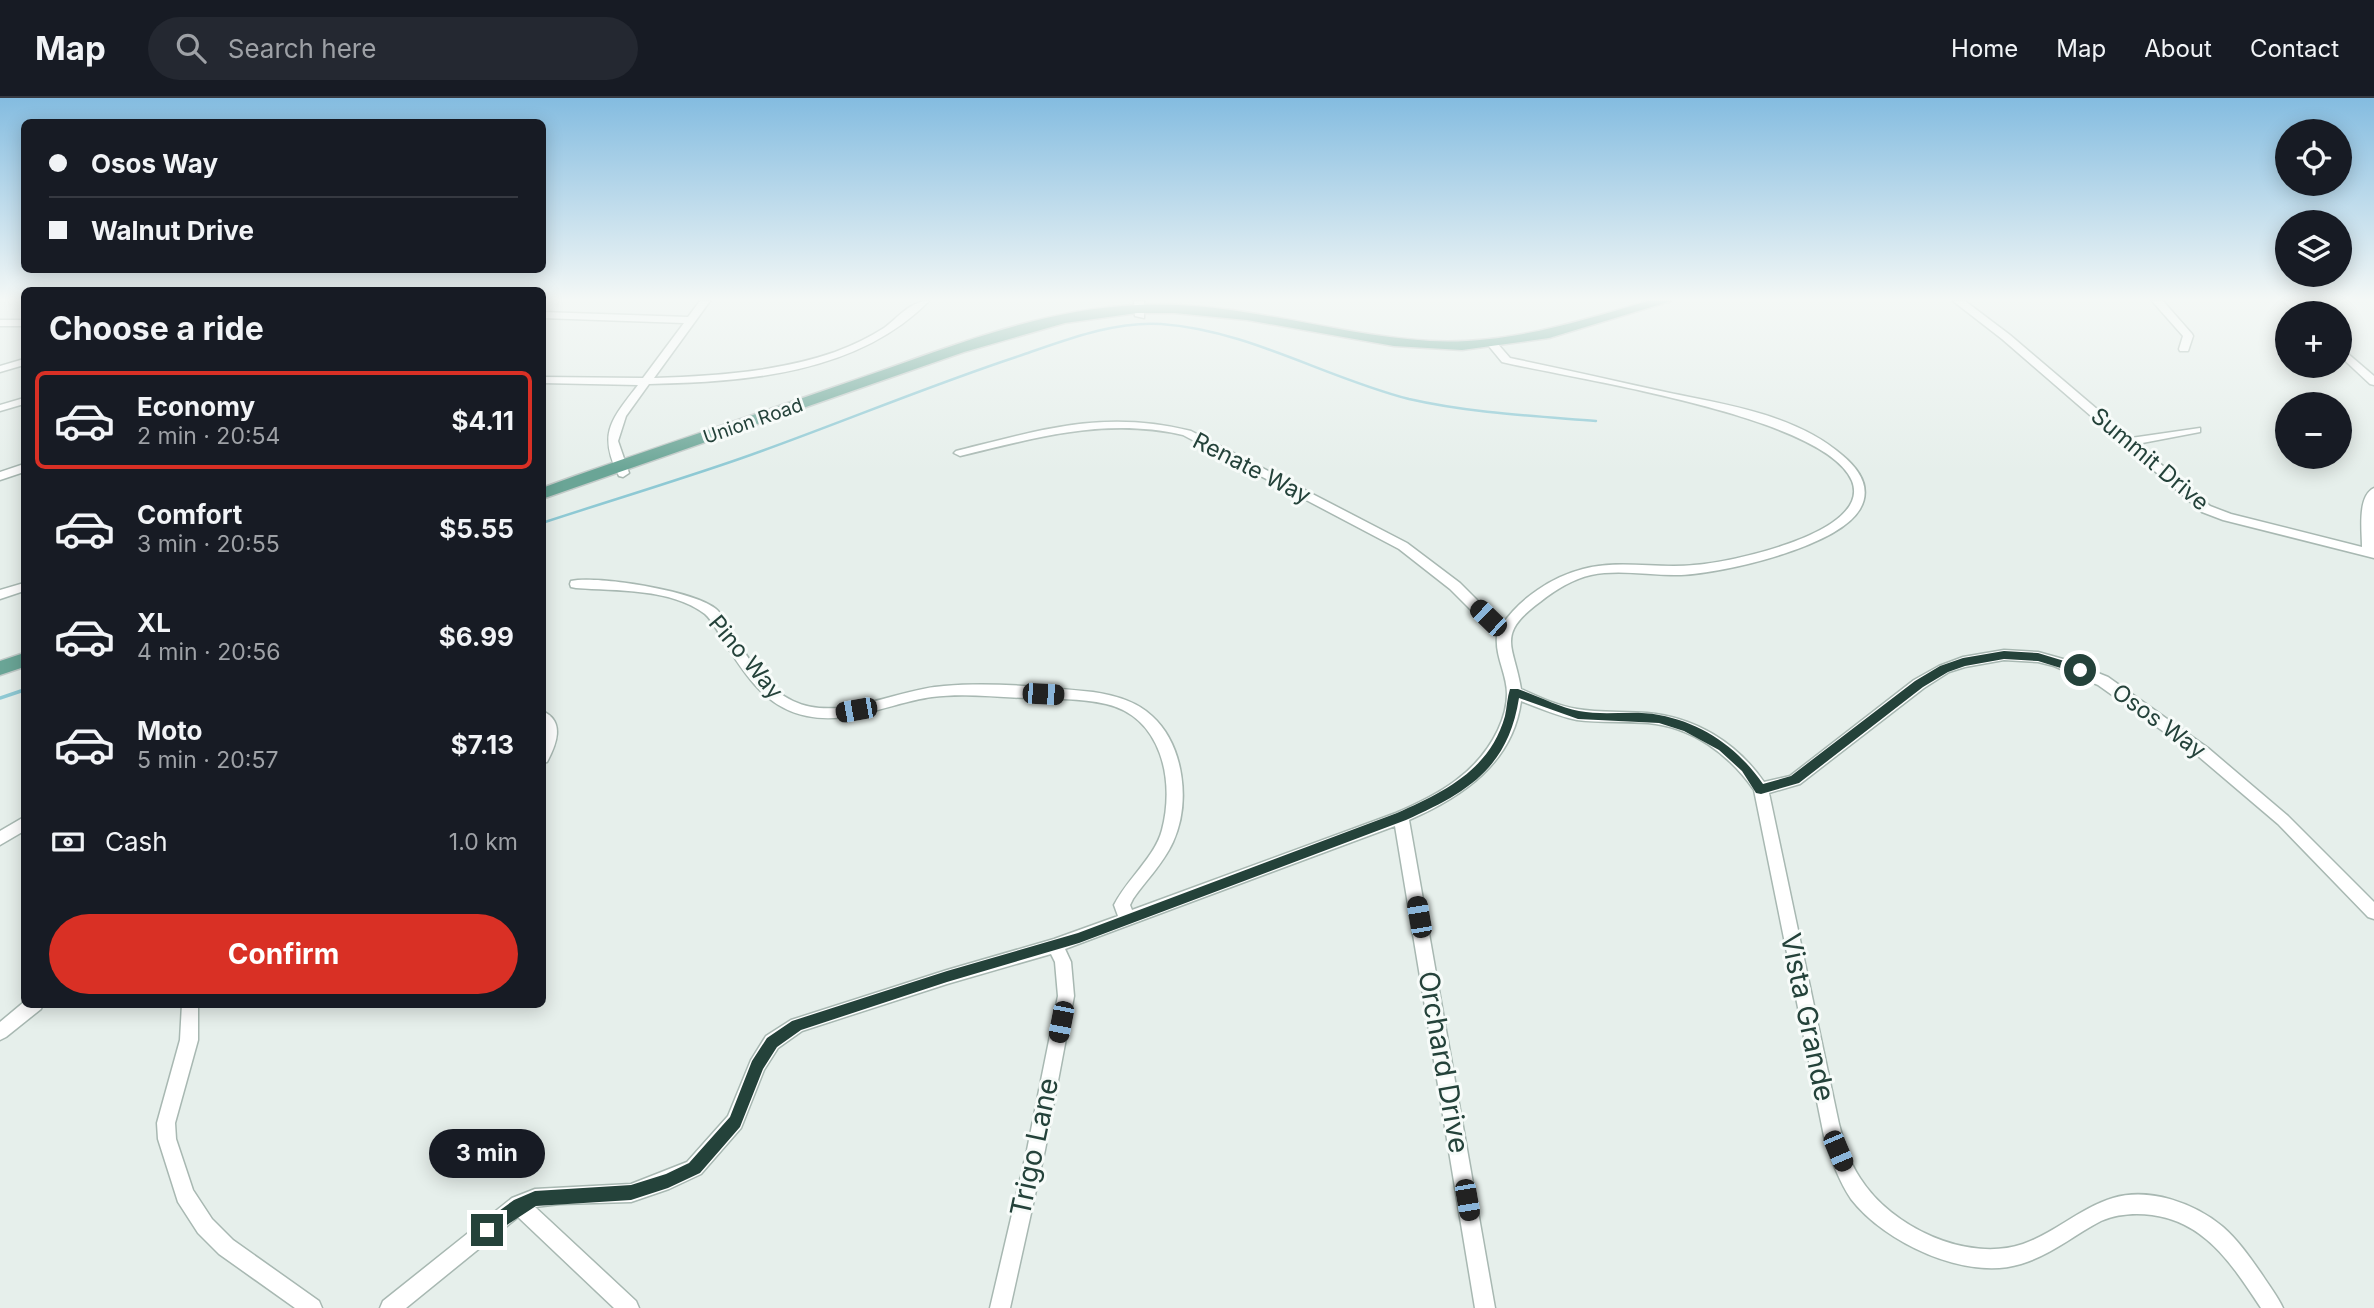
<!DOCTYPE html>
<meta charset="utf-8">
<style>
:root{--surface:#171b24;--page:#242831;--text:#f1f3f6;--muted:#9ea1a6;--line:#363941;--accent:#d93025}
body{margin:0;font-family:Inter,sans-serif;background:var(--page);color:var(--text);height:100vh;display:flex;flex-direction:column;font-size:26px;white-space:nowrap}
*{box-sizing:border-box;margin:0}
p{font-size:23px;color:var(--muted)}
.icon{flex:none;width:38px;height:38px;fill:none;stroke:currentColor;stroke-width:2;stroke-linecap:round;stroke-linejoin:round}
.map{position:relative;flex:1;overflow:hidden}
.side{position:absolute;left:21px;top:189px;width:525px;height:721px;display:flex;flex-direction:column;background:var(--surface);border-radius:10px;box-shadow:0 4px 18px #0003}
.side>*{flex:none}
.top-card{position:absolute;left:21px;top:21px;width:525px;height:154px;border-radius:10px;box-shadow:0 4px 18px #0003;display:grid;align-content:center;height:154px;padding:0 28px;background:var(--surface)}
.controls{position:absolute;left:2275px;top:21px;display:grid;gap:14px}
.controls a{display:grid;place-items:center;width:77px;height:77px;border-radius:50%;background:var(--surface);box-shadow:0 4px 18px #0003;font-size:35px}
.end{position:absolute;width:32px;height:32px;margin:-16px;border:9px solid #24423a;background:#fff;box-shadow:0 0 0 4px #fff}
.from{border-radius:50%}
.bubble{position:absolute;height:49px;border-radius:24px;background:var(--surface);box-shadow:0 4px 18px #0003;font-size:23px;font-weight:700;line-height:49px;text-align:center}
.car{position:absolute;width:21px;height:42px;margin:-21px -10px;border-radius:9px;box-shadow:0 0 5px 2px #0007;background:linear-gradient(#222 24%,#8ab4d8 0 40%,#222 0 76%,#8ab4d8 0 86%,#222 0)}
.top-card b{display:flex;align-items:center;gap:24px;height:66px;font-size:26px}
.top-card b+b{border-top:2px solid var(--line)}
.top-card i{width:18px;height:18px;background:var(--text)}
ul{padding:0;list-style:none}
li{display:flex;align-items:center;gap:21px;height:98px;margin:0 14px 10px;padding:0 14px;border:4px solid transparent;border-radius:10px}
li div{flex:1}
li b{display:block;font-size:26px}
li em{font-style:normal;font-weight:700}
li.on{border-color:var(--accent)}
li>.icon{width:63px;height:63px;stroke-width:1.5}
h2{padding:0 28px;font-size:32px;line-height:84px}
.pay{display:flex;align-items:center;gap:18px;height:77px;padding:0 28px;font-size:26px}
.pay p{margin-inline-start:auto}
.cta{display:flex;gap:14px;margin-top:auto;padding:14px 28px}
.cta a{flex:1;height:80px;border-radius:42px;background:var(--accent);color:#fff;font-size:28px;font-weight:700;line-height:80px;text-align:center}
header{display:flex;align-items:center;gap:42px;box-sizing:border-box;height:98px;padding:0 35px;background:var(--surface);border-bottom:2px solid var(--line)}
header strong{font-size:33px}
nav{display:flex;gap:38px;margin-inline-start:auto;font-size:24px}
.search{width:490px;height:63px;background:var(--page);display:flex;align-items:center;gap:18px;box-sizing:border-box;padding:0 24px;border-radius:38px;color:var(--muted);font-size:26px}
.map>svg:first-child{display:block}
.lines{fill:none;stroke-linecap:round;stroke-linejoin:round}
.stream-far1{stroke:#8ec9d4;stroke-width:2.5}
.stream{stroke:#8ec9d4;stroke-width:3.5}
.minor-casing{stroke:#a8b8b2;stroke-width:3}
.major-casing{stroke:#c2cac8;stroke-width:3}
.minor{fill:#fff;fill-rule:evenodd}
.major{fill:#6aa596;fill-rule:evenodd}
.route{fill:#24423a}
.labels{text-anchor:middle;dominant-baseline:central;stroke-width:6;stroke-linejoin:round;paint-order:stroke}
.far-street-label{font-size:19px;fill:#24423a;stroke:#f7fbf9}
.street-label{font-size:23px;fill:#24423a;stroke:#f7fbf9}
.near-street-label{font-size:28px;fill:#24423a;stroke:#f7fbf9}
</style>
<header>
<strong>Map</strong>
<div class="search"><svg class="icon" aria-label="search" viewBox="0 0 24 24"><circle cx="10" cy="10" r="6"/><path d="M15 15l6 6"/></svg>Search here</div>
<nav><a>Home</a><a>Map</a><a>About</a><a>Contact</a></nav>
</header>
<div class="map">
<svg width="2374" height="1210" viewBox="0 0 2374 1210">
<rect width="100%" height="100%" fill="#e6efeb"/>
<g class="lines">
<path class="stream-far1" d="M542 425C609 403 676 383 742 360 836 327 927 288 1022 257 1066 242 1114 223 1161 226 1248 232 1326 280 1409 301 1470 315 1534 318 1596 323"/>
<polyline class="stream" points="0,600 24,592"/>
<g class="minor-casing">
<g id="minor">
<path d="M700 203H710L654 280C715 278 777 274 835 254 851 248 870 239 884 230 899 219 910 203 929 203 857 276 745 284 649 286L626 318 618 343 629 375 623 379 619 378C597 335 612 321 638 287L542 285V279L643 280 684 225 542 220V214L688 219Z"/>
<polygon points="1134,203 1144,203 1144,220 1135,218"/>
<path d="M1953 203H1965L2010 237 2131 340 2200 330V334L2137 346 2210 408 2231 416 2362 449C2362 433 2357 398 2374 390V460L2223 422 2202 414 2002 241Z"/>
<polygon points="2152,203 2163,203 2192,236 2193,238 2188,253 2180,253 2179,251 2183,238"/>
<polygon points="2283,203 2294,203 2305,215 2295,215"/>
<rect x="0" y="222" width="24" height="6"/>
<path d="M1493 244 1497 245 1510 260C1563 271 1616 283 1670 295 1728 307 1796 317 1842 357 1859 371 1872 390 1860 411 1838 449 1724 475 1681 477 1652 478 1620 471 1591 477 1573 481 1555 492 1540 504 1495 537 1514 547 1521 591 1539 599 1557 608 1577 611 1600 615 1624 613 1647 615 1695 619 1737 645 1764 684L1790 678 1914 582 1939 568 1963 559 2004 552 2038 554 2063 561 2108 579 2208 650 2288 718 2374 804V821L2368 819 2278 726 2198 658 2098 587 2054 568 2038 564 2004 562 1965 569 1949 574 1924 590 1800 686 1769 695 1839 1026C1844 1045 1849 1064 1860 1080 1891 1129 1967 1165 2023 1146 2055 1135 2080 1110 2113 1100 2149 1089 2195 1105 2223 1129 2239 1143 2251 1161 2263 1178 2270 1189 2278 1199 2283 1210H2261C2233 1168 2206 1124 2152 1117 2135 1115 2117 1116 2101 1123 2074 1137 2051 1157 2021 1166 1966 1183 1885 1145 1851 1101 1839 1083 1832 1063 1825 1043L1754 692C1729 656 1692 629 1648 625 1624 623 1600 625 1577 622 1558 618 1539 610 1521 603 1513 665 1462 699 1409 722L1495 1210H1475L1395 728 1065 851 1071 864 1074 898 1045 1052 1010 1210H990L1027 1052 1058 898 1055 864 1051 856 947 886 802 933 778 950 764 972 741 1030 701 1076 669 1091 631 1104 560 1106 535 1109 636 1203 639 1210H614L518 1119 406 1210H380L383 1203 512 1100 535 1091 631 1086 687 1064 728 1018 751 962 766 938 791 922 947 872 1054 841 1118 818 1114 807C1127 781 1155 759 1162 732 1175 683 1162 619 1106 606 1081 600 1053 601 1027 600 995 599 963 595 932 599 890 605 849 627 807 618 765 610 744 575 723 542 718 534 712 522 705 516 671 490 616 493 576 490L571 489 570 486 571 483C597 477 695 493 716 511 722 516 726 526 731 533 747 558 765 590 793 603 840 625 896 591 944 588 993 584 1044 589 1093 594 1114 597 1136 603 1152 618 1184 647 1191 705 1173 744 1163 766 1146 782 1133 801L1130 807 1132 812 1396 715C1438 697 1477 676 1498 632 1503 621 1507 609 1507 596 1507 576 1495 559 1497 538L1450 491 1399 451 1183 337C1105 319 1036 340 960 358L954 355 956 353C1040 332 1104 311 1191 333L1407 445 1460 485 1502 527C1520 500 1552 479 1583 471 1619 461 1658 471 1694 467 1728 465 1873 435 1852 383 1825 317 1572 281 1502 264L1488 247Z"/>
<polygon points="2340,249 2374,278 2374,287 2370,286 2340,258"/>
<polygon points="24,261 24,267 0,274 0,268"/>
<polygon points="24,300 24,306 0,313 0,307"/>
<polygon points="24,366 24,374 0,382 0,374"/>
<polygon points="24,485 24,493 0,501 0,492"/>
<path d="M542 613C566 623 556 647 547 664L542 665Z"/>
<polygon points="24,719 24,733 0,747 0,733"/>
<polygon points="24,904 24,906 43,906 41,911 6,939 0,942 0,924"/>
<polygon points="182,906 198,906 198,942 175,1025 176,1041 193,1092 212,1121 233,1142 319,1203 322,1210 295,1210 219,1156 198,1135 178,1104 158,1041 157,1025 180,942"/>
</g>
</g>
<g class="major-casing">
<g id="major">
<path d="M1648 203H1671L1549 240 1462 252 1394 248 1247 222 1174 215H1137L1065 225 964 254 542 401V390L575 378C666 346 758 316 849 284 943 252 1038 211 1138 207 1237 202 1332 237 1430 243 1506 247 1577 224 1648 203Z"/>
<polygon points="24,555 24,569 0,577 0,563"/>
</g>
</g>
<use href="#minor" class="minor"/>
<use href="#major" class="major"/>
</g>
<linearGradient id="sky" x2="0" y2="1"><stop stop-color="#84bce0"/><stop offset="0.54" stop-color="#f4f8f6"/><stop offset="1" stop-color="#f4f8f6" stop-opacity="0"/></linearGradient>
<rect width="2374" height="373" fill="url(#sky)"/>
<path class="route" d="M2004 553 2038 555 2084 569 2085 572 2080 576 2038 563 2004 561 1965 568 1948 574 1923 589 1799 685 1761 696 1756 695 1742 673 1719 652 1684 633 1659 625 1578 621 1519 600C1508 671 1466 695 1406 722L1079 845 947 884 801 932 777 949 763 971 740 1029 700 1075 668 1090 631 1102 536 1108 487 1140 481 1137 479 1132 481 1126 514 1102 535 1093 631 1087 666 1076 689 1065 730 1019 752 963 767 940 792 923 947 873 1078 835 1397 715C1444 694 1490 672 1505 618 1507 609 1507 600 1510 591H1518C1538 598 1559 609 1579 613 1605 618 1633 612 1659 617 1703 625 1739 651 1763 686L1791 678 1915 583 1940 568 1963 560Z"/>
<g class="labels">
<g class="far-street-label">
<text transform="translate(753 323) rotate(-19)">Union Road</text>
</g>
<g class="street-label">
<text transform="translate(2150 361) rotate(40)">Summit Drive</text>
<text transform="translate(1252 370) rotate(27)">Renate Way</text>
<text transform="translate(746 559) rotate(50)">Pino Way</text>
<text transform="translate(2159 623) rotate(36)">Osos Way</text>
</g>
<g class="near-street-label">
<text transform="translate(1808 919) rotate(78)">Vista Grande</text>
<text transform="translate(1444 964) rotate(80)">Orchard Drive</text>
<text transform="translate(1034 1049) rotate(-78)">Trigo Lane</text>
</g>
</g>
</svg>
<div class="controls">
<a><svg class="icon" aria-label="locate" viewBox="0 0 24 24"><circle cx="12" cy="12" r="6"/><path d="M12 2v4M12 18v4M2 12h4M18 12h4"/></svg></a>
<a><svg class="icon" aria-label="layers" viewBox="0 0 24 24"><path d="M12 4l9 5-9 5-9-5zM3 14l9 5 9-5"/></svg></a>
<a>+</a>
<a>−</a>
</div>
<i class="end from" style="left:2080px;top:572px"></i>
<i class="end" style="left:487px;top:1132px"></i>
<div class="bubble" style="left:429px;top:1031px;width:116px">3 min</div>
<i class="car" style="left:1488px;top:520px;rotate:314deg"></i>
<i class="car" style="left:1043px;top:596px;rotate:93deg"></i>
<i class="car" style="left:856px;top:612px;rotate:260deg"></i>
<i class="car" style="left:1419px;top:819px;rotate:350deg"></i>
<i class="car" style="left:1061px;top:924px;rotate:191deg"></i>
<i class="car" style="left:1838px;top:1053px;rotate:157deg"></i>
<i class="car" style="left:1467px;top:1102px;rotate:170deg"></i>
<div class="top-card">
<b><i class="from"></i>Osos Way</b>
<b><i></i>Walnut Drive</b>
</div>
<section class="side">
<h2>Choose a ride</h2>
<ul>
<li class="on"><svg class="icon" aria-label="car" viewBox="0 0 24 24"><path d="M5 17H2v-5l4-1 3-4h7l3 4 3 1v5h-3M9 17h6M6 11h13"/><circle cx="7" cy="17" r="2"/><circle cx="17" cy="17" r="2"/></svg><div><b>Economy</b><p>2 min · 20:54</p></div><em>$4.11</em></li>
<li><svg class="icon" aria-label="car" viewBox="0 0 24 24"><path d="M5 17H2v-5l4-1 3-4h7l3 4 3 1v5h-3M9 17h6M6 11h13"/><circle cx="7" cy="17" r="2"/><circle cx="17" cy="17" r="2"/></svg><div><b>Comfort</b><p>3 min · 20:55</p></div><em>$5.55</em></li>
<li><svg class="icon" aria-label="car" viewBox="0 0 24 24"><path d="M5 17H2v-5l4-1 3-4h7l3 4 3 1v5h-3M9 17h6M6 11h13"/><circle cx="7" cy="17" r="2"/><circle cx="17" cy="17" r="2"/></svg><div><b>XL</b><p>4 min · 20:56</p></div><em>$6.99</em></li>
<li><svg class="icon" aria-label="car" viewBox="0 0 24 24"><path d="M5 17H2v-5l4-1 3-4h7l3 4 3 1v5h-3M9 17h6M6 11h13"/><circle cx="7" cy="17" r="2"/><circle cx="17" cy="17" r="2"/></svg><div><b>Moto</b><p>5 min · 20:57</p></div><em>$7.13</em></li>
</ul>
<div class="pay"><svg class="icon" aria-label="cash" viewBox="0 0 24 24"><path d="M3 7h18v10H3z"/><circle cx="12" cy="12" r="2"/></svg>Cash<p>1.0 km</p></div>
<div class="cta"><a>Confirm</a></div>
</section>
</div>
